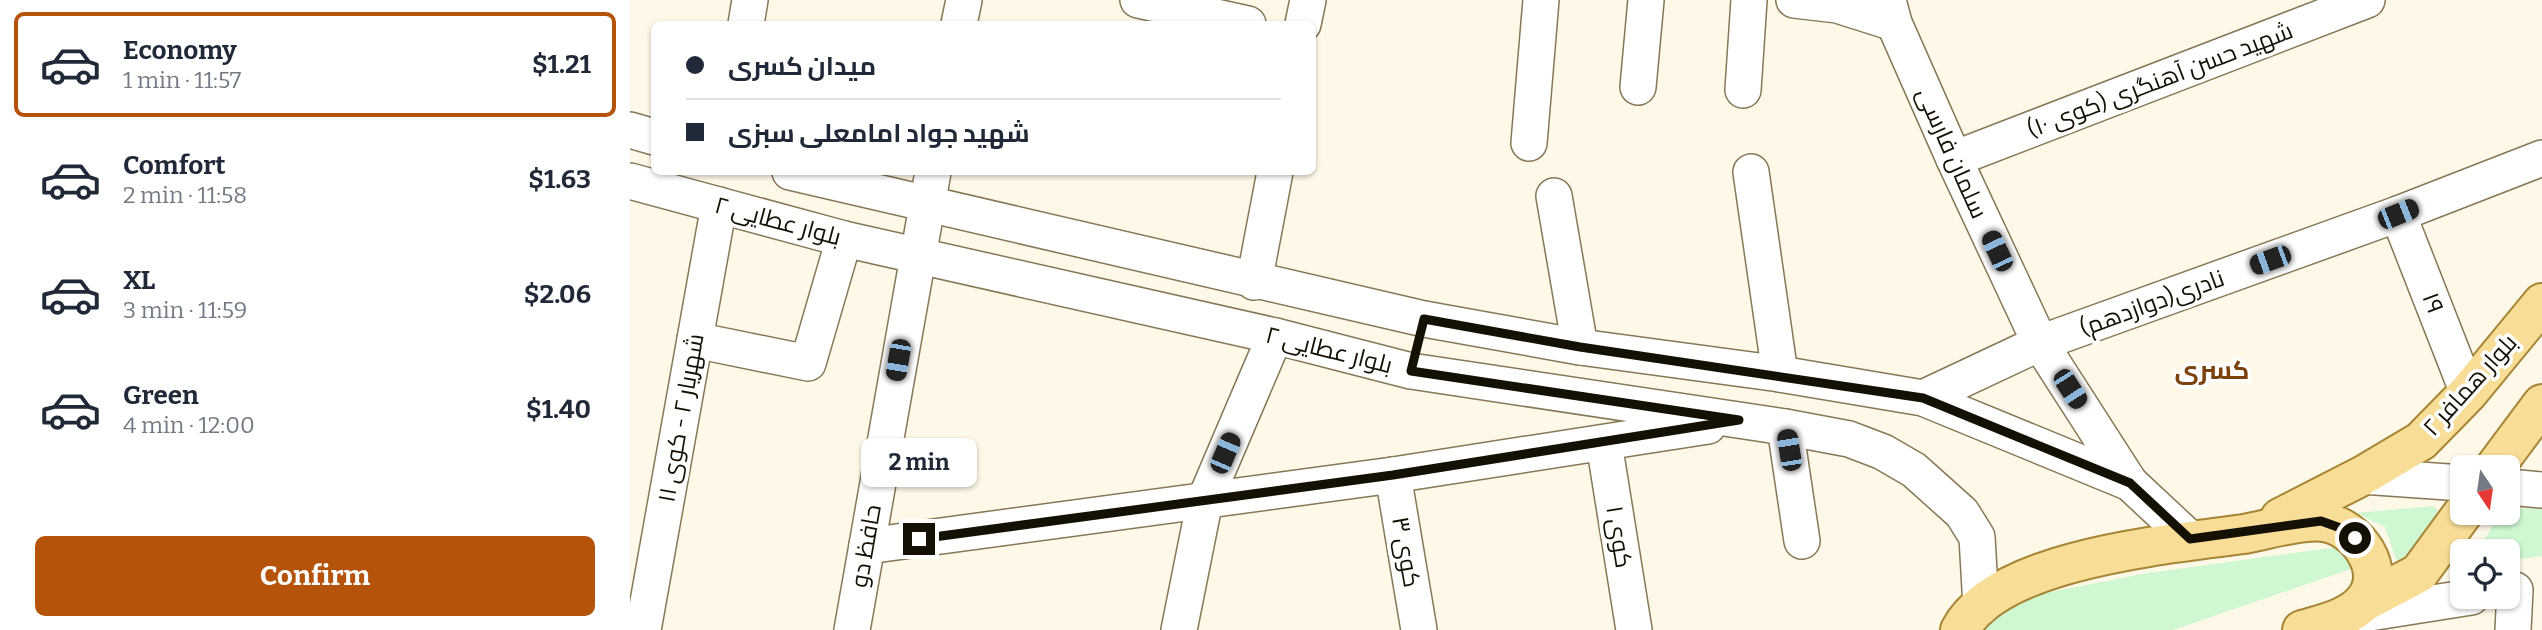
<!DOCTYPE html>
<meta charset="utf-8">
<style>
:root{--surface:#fff;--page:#f6f6f7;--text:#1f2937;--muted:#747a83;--line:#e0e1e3;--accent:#b45309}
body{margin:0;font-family:Bitter,Cairo,serif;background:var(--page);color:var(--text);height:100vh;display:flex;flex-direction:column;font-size:26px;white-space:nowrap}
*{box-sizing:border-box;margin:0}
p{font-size:23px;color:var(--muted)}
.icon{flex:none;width:38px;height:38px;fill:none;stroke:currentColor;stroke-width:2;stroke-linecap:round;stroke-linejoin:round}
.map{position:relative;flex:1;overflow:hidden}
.details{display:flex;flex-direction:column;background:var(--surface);width:630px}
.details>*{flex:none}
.hud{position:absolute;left:21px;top:21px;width:665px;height:154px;border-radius:10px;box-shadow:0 2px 5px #0004;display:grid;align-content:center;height:154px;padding:0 35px;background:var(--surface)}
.needle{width:46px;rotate:167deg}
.buttons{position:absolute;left:1820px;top:455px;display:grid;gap:14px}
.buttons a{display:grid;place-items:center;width:70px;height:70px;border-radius:10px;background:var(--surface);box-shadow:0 2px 5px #0004;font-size:35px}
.end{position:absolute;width:32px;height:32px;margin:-16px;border:9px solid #151004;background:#fff;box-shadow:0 0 0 4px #fff}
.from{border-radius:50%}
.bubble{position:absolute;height:49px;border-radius:10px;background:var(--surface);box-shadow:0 2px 5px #0004;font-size:23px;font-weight:700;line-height:49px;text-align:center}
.car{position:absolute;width:21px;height:42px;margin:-21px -10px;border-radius:9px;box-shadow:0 0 5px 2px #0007;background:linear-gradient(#222 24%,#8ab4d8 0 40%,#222 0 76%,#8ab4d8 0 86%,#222 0)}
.hud b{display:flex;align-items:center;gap:24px;height:66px;font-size:26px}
.hud b+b{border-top:2px solid var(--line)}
.hud i{width:18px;height:18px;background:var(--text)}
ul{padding:12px 0 0;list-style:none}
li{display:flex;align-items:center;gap:21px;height:105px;margin:0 14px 10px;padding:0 21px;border:4px solid transparent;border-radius:10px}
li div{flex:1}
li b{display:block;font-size:26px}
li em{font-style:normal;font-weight:700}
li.active{border-color:var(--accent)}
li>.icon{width:63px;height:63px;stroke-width:1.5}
.action{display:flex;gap:14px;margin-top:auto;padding:14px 35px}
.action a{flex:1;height:80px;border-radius:10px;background:var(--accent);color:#fff;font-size:28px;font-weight:700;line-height:80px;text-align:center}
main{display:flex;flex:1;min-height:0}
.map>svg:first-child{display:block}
.green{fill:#cff7d2}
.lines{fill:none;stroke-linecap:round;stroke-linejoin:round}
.minor-casing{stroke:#867857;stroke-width:38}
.major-casing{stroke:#a68635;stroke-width:42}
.minor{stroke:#fff;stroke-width:35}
.major{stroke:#f8dd96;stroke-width:38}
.route{stroke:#151004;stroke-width:9}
.labels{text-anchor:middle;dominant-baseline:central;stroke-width:7;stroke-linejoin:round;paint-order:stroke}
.street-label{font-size:24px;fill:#151004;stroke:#fff}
.neighbourhood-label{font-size:26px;font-weight:bold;fill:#7b420e;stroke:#fff}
</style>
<main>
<section class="details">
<ul>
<li class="active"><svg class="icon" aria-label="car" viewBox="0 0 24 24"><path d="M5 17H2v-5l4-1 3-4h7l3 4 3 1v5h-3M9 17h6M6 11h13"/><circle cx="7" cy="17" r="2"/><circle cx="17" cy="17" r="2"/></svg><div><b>Economy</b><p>1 min · 11:57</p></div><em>$1.21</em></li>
<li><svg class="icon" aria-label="car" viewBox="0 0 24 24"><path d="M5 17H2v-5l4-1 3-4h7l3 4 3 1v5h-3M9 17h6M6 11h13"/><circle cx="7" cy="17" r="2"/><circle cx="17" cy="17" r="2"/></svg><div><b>Comfort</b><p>2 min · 11:58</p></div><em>$1.63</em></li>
<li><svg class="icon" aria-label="car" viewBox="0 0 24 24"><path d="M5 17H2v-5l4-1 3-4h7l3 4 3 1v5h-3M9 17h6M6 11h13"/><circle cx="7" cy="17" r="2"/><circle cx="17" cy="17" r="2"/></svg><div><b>XL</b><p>3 min · 11:59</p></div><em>$2.06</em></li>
<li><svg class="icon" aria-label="car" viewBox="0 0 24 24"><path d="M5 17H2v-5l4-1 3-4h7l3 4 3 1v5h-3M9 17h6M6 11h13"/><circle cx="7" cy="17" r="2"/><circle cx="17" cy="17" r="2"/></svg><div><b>Green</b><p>4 min · 12:00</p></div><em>$1.40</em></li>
</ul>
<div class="action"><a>Confirm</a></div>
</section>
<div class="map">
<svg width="1912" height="630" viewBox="0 0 1912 630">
<rect width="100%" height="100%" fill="#fef8e9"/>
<g class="green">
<polygon points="1804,506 1814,520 1768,565 1755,527 1726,513"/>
<polygon points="1878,508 1912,509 1912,556 1878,561 1878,551 1847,551 1871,513 1878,513"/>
<polygon points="1715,546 1721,569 1543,630 1352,630 1391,598 1511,574"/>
</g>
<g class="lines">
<g class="minor-casing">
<g id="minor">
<polyline points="508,0 618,24"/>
<polyline points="1164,0 1207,5 1264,23"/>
<polyline points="1258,0 1264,23 1324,159 1410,343 1500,483"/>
<polyline points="116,24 120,0"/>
<polyline points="329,24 334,0"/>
<polyline points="673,24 678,0"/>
<polyline points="1008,87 1016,0"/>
<polyline points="1113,90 1119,0"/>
<polyline points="0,130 24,137"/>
<polyline points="899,143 911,0"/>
<polyline points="1324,159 1737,0"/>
<polyline points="160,172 794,319 950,347 1150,374 1293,398 1500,483 1560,539"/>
<polyline points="1121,172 1150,374"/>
<polyline points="0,181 214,239 645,336 781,371 1155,427 1219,439 1253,452 1284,470 1332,513 1347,537 1351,607"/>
<polyline points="924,196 950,347"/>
<polyline points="1768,214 1838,393"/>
<polyline points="624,282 645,172"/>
<polyline points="65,340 178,363 214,239"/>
<polyline points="1293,398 1410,343 1768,214 1912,158"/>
<polyline points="1155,427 1172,541"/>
<polyline points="974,443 1004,630"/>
<polyline points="763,475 789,630"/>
<polyline points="1732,476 1832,483"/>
<polyline points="1878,487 1912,490"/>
<polyline points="237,546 763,475 1078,426"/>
<polyline points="1714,617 1841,597"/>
<polyline points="13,630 89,205"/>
<polyline points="222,630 303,172"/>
<polyline points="549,630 575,500 645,336"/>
<polyline points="1883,630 1885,590"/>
</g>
</g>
<g class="major-casing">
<g id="major">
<polyline points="1865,467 1912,404"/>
<polyline points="1650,518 1732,476 1791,441 1838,393 1912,303"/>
<polyline points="1734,602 1789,573 1833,513"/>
<path d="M1330 630C1368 558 1541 544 1614 534 1636 530 1672 519 1693 522 1727 526 1759 571 1734 601 1719 619 1692 624 1672 630"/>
</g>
</g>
<use href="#minor" class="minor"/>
<use href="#major" class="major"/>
</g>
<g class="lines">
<polyline class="route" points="289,539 763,475 1109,420 781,371 794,319 950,347 1293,398 1500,483 1560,539 1691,521 1716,530 1725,538"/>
</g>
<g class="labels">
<g class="street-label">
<text transform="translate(1530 80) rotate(-21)">شهید حسن آهنگری (کوی ۱۰)</text>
<text transform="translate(1322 153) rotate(66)">سلمان فارسی</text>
<text transform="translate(148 221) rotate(15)">بلوار عطایی ۲</text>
<text transform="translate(1522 303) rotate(-20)">نادری(دوازدهم)</text>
<text transform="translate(1803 303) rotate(69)">۱۹</text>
<text transform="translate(699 350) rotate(14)">بلوار عطایی ۲</text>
<text transform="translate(1840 385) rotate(-48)">بلوار همافر ۲</text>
<text transform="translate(51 418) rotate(-80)">شهریار ۲ - کوی ۱۱</text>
<text transform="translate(989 537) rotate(81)">کوی ۱</text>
<text transform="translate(236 546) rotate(-80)">حافظ دو</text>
<text transform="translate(776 552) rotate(80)">کوی ۳</text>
</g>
<g class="neighbourhood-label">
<text x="1582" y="370">کسری</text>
</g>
</g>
</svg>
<div class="buttons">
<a><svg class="needle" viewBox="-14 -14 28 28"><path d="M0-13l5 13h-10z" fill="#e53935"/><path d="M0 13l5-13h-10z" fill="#747a83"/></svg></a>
<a><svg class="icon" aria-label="locate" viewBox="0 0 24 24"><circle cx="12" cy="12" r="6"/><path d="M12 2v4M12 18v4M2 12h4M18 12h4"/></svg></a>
</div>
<i class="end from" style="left:1725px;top:538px"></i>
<i class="end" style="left:289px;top:539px"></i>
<div class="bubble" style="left:231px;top:438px;width:116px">2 min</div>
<i class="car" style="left:1768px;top:214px;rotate:68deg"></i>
<i class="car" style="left:1367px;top:251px;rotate:335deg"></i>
<i class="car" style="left:1640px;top:260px;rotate:250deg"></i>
<i class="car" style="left:268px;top:360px;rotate:190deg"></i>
<i class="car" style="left:1440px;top:389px;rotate:147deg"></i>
<i class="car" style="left:1159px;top:450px;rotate:351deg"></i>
<i class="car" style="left:595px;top:453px;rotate:23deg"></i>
<div class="hud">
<b><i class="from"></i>میدان کسری</b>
<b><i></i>شهید جواد امامعلی سبزی</b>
</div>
</div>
</main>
